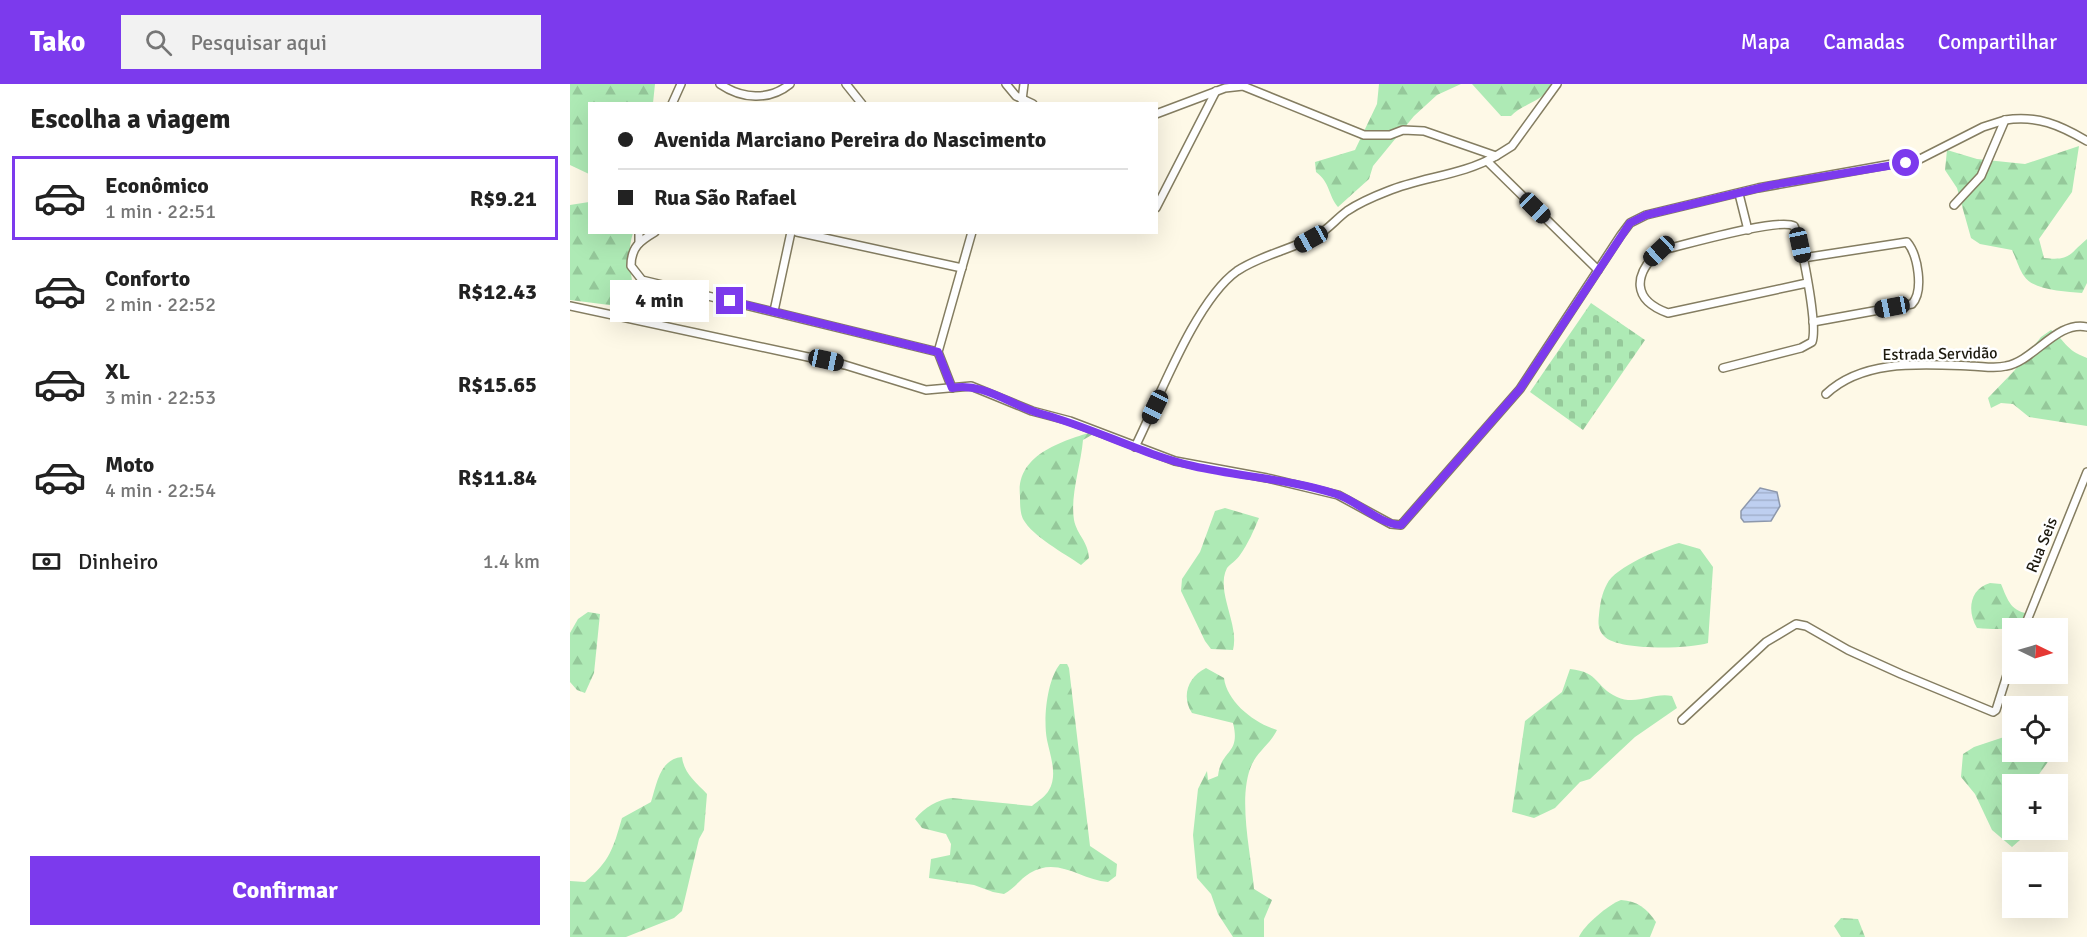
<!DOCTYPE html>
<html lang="pt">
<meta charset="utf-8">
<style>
:root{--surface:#fff;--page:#f2f2f2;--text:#222;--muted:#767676;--line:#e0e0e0;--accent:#7c3aed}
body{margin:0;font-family:Signika,sans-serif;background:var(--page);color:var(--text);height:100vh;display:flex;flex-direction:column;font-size:22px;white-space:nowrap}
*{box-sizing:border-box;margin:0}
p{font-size:20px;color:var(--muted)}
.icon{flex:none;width:33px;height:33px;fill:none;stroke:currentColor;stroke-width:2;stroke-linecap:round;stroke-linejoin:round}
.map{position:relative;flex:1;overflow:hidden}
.drawer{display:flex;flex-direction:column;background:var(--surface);width:570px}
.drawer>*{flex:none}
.top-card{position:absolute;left:18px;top:18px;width:570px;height:132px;border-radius:0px;box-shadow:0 6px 24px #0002;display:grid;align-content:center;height:132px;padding:0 30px;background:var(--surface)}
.needle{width:39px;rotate:95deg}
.controls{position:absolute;left:1432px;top:534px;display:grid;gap:12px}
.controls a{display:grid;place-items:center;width:66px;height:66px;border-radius:0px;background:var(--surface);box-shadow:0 6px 24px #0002;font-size:30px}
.end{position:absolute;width:27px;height:27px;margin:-14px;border:8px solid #7c3aed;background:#fff;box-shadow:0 0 0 3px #fff}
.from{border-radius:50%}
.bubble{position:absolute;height:42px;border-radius:0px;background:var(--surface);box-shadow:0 6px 24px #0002;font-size:20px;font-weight:700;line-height:42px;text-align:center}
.car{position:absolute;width:18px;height:36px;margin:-18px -9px;border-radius:8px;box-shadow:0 0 4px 2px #0007;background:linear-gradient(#222 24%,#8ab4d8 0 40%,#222 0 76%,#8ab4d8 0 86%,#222 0)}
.top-card b{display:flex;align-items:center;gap:21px;height:57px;font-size:22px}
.top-card b+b{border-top:2px solid var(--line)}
.top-card i{width:15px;height:15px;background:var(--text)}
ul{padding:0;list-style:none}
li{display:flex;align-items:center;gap:18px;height:84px;margin:0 12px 9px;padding:0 18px;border:3px solid transparent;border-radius:0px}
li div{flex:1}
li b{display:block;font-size:22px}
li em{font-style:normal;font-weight:700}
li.selected{border-color:var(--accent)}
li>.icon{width:54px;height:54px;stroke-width:1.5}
h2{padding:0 30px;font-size:27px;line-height:72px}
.pay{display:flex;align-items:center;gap:15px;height:66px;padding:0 30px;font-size:22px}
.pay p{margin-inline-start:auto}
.cta{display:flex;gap:12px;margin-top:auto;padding:12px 30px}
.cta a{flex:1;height:69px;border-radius:0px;background:var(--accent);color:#fff;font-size:24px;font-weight:700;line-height:69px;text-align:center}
header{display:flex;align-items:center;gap:36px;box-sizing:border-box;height:84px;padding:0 30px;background:var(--accent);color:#fff}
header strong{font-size:28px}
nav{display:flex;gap:33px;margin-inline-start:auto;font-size:21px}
.search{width:420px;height:54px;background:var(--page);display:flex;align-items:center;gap:15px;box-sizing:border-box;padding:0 21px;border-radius:0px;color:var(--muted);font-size:22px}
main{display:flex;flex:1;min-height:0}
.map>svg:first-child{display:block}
.forest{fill:url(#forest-firs)}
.cemetery{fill:url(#cemetery-stones)}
.water{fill:url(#water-rules);stroke:#8d98ac;stroke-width:1.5}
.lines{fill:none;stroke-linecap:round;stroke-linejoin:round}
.minor-casing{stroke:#847d61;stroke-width:10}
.minor{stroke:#fff;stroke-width:7}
.route{stroke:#7c3aed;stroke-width:8}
.labels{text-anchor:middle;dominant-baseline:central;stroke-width:5;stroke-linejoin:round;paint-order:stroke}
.street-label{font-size:16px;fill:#1c190e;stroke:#fff}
</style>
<header>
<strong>Tako</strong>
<div class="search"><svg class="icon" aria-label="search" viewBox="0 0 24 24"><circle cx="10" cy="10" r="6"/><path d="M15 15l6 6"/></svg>Pesquisar aqui</div>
<nav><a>Mapa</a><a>Camadas</a><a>Compartilhar</a></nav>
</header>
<main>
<section class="drawer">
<h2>Escolha a viagem</h2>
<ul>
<li class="selected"><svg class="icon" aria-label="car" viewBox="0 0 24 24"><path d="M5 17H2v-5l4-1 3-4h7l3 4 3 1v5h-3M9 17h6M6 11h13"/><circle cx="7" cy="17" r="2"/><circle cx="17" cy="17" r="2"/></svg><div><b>Econômico</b><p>1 min · 22:51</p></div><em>R$9.21</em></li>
<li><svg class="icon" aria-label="car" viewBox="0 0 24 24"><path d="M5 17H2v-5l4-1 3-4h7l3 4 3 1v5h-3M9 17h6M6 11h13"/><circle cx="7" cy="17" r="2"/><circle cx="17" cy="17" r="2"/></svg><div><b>Conforto</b><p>2 min · 22:52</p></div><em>R$12.43</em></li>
<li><svg class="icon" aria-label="car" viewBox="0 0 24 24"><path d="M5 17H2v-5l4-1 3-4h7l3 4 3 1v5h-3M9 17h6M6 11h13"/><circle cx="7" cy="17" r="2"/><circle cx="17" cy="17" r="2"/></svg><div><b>XL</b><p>3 min · 22:53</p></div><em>R$15.65</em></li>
<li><svg class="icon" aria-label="car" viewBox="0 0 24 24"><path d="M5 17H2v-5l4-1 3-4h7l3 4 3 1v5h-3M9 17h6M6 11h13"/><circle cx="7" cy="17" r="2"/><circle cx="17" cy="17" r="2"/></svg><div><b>Moto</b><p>4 min · 22:54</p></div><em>R$11.84</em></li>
</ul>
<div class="pay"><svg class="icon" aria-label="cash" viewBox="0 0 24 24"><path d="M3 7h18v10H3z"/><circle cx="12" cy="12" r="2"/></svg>Dinheiro<p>1.4 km</p></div>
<div class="cta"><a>Confirmar</a></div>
</section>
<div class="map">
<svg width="1517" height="853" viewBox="0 0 1517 853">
<defs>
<pattern id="forest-firs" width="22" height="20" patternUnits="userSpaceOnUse" patternTransform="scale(1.5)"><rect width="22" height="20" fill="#aeeab5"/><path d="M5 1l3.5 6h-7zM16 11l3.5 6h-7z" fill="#95c89a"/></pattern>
<pattern id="cemetery-stones" width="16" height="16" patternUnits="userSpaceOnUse" patternTransform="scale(1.5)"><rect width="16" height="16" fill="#aeeab5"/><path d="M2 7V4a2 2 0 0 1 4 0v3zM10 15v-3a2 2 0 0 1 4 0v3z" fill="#95c89a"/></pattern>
<pattern id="water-rules" width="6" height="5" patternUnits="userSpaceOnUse" patternTransform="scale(1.5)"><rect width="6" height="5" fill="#becff0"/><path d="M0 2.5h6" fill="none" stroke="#a3b1cd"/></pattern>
</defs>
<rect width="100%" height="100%" fill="#fef9e7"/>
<g class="forest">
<polygon points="0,0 85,0 83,19 20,20 19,90 0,81"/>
<path d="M809 0H891L867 11 844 32 803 82 799 95 768 123C758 111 760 98 746 88L745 78 785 66 807 20Z"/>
<path d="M902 0H981C977 16 952 20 941 32H931Z"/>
<path d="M1509 62 1502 108 1469 155 1474 174C1501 177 1499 170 1517 155V199L1512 209C1494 207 1464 207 1454 192 1449 185 1446 174 1442 166L1410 160 1401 154 1387 104 1375 86 1377 66 1407 75 1455 80Z"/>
<path d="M19 118 20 148 63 149C54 177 66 197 63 224L0 216V121Z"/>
<path d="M1481 246C1498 259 1494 265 1517 274V342L1459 333 1443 320 1431 319 1421 324 1418 314 1444 287 1471 253Z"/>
<path d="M532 345 513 356C511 381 500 411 504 436 507 451 518 457 519 474L511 481C494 469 463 453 453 435 450 429 450 419 450 412 445 368 499 355 532 345Z"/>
<path d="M655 424 689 434C684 446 678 460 670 471 667 476 660 480 657 484 645 507 670 541 663 566L641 565 635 557 611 507 612 495 630 468 645 427Z"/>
<path d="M1109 459 1130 465 1143 483 1138 559C1119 565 1047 567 1034 552 1028 546 1028 539 1029 531 1030 520 1032 509 1037 500 1045 483 1091 464 1109 459Z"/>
<path d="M1420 499 1431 500C1438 517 1441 528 1461 530L1467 541C1446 545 1430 546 1407 544 1397 528 1399 505 1420 499Z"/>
<polygon points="18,528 30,530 24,589 15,609 7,606 0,598 0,549 8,535"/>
<path d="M490 580H497L499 584 520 762 547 780 546 792 538 798C511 796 488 772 460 789 450 795 445 804 434 810L423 808 404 801 359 794 361 775 380 771 381 760 376 750 352 744 345 735C354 724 368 715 382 714L462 722C468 717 476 712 479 706 488 691 480 671 477 656 473 635 477 596 490 580Z"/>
<path d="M636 584 654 594C657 618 684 639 707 646 701 659 688 667 682 680 667 713 681 769 684 805L702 816 694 835V853H663L648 830 641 810 627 794 623 751 628 705 637 687 638 696 648 692C651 665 671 671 663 639L622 629C611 612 618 593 636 584Z"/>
<path d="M1000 585C1030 588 1025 603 1047 613 1067 622 1083 608 1102 612L1107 624 1065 653 1020 695 1010 698 985 724 964 734 942 728 955 637 992 608Z"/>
<polygon points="1443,650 1443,668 1485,668 1462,700 1443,700 1443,746 1450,746 1450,756 1442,763 1422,746 1405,710 1391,693 1393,670 1404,663"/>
<path d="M112 673C114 690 126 698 137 710L134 746 129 755 112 827 104 834 56 853H0V797L15 798C40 777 43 765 52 734L81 718C87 699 90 675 112 673Z"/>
<path d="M1051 816C1068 817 1076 824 1086 838L1080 853H1009C1013 842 1039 820 1051 816Z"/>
<polygon points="1271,834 1288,835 1295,853 1271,853 1264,842"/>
</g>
<polygon class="cemetery" points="1021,219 1075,256 1013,346 960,308"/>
<polygon class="water" points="1190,404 1207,408 1210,422 1201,437 1174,438 1171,434 1171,427"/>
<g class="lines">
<g class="minor-casing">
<g id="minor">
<path d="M150 0C172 15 199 17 220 0"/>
<polyline points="276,0 292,20"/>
<polyline points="436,0 446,12 463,20"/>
<polyline points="452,16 454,0"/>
<polyline points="102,20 111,0"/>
<polyline points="926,72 942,62 987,0"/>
<polyline points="917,77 1028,186"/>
<polyline points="1169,110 1178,146"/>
<polyline points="1384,121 1411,92 1435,36"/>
<polyline points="586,124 646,7"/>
<path d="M85 148C70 157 61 163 61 182L72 196 368 268"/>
<polyline points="227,148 392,184"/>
<polyline points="69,159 69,148"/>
<path d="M1233 174 1337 158C1348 171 1354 207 1342 220L1243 238"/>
<path d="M0 222 275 281 356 306 401 302 462 327 500 337 605 377 697 394 768 411 821 440 831 441 950 305 1051 151 1060 139 1076 131 1188 104 1350 75 1413 43 1435 36C1467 31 1490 41 1517 57"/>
<polyline points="204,227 221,148"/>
<path d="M1153 284 1231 264 1242 258C1248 242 1232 158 1224 142 1209 133 1111 162 1089 167 1063 191 1062 216 1098 229L1237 199"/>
<polyline points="382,304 368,268 402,148"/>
<path d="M1256 310C1293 275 1351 280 1400 282 1412 282 1424 285 1436 282 1464 277 1487 236 1517 243"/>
<path d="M565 363C589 315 625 217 667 187 691 171 720 166 746 152 758 146 766 135 777 127 789 119 805 112 818 107 853 93 893 91 926 72L854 47 833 46 820 51H794L673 2 655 4 586 30"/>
<polyline points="1454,544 1517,388"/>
<polyline points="1112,636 1196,558 1226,540 1236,542 1278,566 1331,590 1423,628 1426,626 1443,572"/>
</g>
</g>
<use href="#minor" class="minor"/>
</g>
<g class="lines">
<path class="route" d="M160 217 368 268 382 304C415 298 441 322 472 330 524 344 571 370 623 382 671 393 720 395 766 410 788 417 808 440 831 441L950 305 1060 139 1076 131 1202 101 1336 79"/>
</g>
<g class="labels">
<g class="street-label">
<text transform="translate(1370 270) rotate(-1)">Estrada Servidão</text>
<text transform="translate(1472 461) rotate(-68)">Rua Seis</text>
</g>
</g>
</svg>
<div class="controls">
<a><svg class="needle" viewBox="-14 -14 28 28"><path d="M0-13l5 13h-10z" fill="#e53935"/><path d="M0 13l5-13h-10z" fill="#767676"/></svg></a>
<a><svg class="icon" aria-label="locate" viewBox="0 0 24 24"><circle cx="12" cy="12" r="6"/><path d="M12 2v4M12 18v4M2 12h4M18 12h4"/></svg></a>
<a>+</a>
<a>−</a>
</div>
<i class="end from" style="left:1336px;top:79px"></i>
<i class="end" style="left:160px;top:217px"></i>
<div class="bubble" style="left:40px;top:196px;width:99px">4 min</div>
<i class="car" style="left:965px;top:124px;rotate:134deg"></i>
<i class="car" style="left:741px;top:155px;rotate:241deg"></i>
<i class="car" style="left:1230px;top:161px;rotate:168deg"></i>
<i class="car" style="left:1089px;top:167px;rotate:227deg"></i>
<i class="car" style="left:1322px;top:223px;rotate:259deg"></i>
<i class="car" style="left:256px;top:276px;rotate:102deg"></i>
<i class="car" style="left:585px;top:323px;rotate:206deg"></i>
<div class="top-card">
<b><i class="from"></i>Avenida Marciano Pereira do Nascimento</b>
<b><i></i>Rua São Rafael</b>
</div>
</div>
</main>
